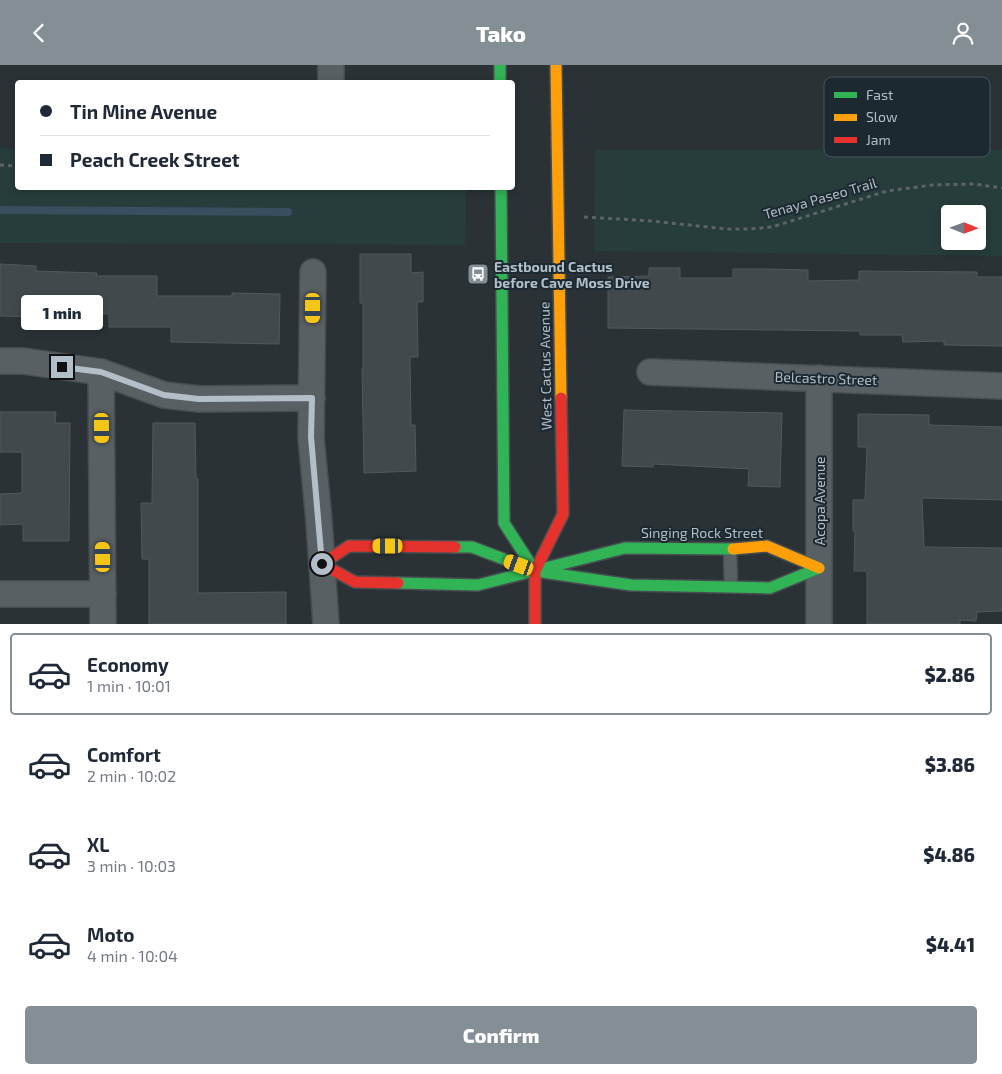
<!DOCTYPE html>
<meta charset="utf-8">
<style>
:root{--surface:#fff;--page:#f2f2f3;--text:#1f2937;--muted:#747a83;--line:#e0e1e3;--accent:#838e95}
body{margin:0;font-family:"Exo 2",sans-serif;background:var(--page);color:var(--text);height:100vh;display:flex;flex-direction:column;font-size:19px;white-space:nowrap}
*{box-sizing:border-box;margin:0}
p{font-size:16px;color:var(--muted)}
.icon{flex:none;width:28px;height:28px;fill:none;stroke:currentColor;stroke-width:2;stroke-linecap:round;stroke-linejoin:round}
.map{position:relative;height:559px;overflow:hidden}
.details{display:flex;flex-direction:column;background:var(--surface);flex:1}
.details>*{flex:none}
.hud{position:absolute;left:15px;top:15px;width:500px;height:110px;border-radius:5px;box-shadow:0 2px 8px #0003;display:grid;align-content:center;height:110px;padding:0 25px;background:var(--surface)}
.needle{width:32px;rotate:91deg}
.fabs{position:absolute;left:941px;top:140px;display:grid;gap:10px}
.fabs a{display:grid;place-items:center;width:45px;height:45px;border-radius:5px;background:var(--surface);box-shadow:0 2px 8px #0003;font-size:25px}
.end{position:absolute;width:22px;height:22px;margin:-11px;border:6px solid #b3bfc8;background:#111;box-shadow:0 0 0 2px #111}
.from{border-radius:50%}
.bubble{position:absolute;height:35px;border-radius:5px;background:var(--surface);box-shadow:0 2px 8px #0003;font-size:16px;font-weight:800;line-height:35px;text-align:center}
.car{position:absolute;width:15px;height:30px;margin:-15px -8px;border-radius:6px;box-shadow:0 0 4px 1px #0007;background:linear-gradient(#f5c518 24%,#345 0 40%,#f5c518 0 76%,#345 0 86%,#f5c518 0)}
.hud b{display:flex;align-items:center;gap:18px;height:48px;font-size:19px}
.hud b+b{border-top:1px solid var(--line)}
.hud i{width:12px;height:12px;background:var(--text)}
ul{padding:9px 0 0;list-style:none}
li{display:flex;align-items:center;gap:15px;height:82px;margin:0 10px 8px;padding:0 15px;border:2px solid transparent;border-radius:5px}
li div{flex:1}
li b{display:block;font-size:19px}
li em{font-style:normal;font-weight:800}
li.current{border-color:var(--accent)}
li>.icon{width:45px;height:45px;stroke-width:1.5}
.button{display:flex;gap:10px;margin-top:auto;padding:10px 25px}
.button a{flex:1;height:58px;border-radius:5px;background:var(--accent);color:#fff;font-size:20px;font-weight:800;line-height:58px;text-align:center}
header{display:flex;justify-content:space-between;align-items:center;height:65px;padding:0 25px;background:var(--accent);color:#fff;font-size:22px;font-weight:800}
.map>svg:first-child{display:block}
.green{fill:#273d3b;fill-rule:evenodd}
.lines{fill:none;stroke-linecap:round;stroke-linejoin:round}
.stream{stroke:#374f5f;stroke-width:8}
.building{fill:#42494c;stroke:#51595e}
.lane-casing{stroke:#484d51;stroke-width:15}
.street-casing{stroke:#484d51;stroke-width:28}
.fast-casing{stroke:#484d51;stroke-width:14}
.slow-casing{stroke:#484d51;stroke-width:14}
.jam-casing{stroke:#484d51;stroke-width:14}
.path{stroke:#5d6468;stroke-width:3;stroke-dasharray:4 4;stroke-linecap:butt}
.lane{stroke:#596064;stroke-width:12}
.street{stroke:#596064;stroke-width:25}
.fast{stroke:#30b455;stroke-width:11}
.slow{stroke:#ff9f0a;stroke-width:11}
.jam{stroke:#e5322d;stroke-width:11}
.route{stroke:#b3bfc8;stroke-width:6}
.labels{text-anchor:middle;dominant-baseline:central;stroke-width:4;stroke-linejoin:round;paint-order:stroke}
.street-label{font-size:14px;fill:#b3bfc8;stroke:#1c2931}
.poi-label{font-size:14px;font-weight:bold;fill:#b3bfc8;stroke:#1c2931;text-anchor:start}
.key{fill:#1c2931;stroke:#49565e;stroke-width:1}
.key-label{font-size:14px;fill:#b3bfc8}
</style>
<header><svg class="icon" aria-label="back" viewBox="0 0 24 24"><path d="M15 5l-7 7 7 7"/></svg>Tako<svg class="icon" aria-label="person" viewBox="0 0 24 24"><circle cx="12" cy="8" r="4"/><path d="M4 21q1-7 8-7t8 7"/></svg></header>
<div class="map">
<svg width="1002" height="559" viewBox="0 0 1002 559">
<rect width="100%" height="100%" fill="#2a3236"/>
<g class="green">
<polygon points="0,83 17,84 18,122 466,123 465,180 0,178"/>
<path d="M595 85H1002V191L594 186ZM950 149H978V176H950Z"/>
</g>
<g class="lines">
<polyline class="stream" points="0,145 288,147"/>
</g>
<g class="building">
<polygon points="360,189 411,189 411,208 423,207 423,237 417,237 418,292 410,292 411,360 415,360 416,406 364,408 362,304 363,304 363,238 360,238"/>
<polygon points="0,199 36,201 36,206 97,208 96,211 157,211 157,231 232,231 232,228 280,229 279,279 171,277 171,262 109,262 109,249 34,247 34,252 0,251"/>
<polygon points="649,203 680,203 680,213 733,213 733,204 766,204 808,205 808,216 859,215 859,206 977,207 977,212 1002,212 1002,281 944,280 944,276 903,277 902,270 860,270 860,266 608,263 608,212 649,211"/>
<polygon points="624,345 782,348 780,422 748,421 749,404 653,399 653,402 622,401"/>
<polygon points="0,347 56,347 55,358 70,358 69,476 23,476 23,459 0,460 0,429 22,428 22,387 0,387"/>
<polygon points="858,349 929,350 929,360 1002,362 1002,435 922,433 924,482 1002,483 1002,546 977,547 976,556 960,555 960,559 867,559 867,506 854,506 855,466 853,466 853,435 865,435 867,382 858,382"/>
<polygon points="153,358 195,358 196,414 198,414 198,528 286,527 286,559 149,559 149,494 142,494 141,438 152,438"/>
</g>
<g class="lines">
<g class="lane-casing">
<polyline id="lane" points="730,484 731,521"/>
</g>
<g class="street-casing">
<g id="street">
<polyline points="331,0 331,18"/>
<polyline points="313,207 311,373 319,456 326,559"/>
<polyline points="0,296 23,296 101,307 164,330 199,334 312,333"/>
<polyline points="101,307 103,559"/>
<polyline points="650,307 1002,321"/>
<polyline points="0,529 103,529"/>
<polyline points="819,559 819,313"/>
</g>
</g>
<g class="fast-casing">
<g id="fast">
<polyline points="500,0 500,18"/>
<polyline points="501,122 504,458 535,506"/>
<polyline points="455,482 472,482 535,506 631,520 770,523 819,503"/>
<polyline points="398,518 478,520 625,483 733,484"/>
</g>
</g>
<g class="slow-casing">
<g id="slow">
<polyline points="556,0 561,333"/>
<polyline points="733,484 767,481 819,503"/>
</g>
</g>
<g class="jam-casing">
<g id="jam">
<polyline points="398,518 355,517 322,499 349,481 455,482"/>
<polyline points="535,559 535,506 563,449 561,333"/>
</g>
</g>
<g class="path">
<polyline points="0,100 18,101"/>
<polyline points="584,152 652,156 726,164 750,164 772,162 887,126 932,120 974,119 1002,123"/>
</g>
<use href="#lane" class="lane"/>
<use href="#street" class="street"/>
<use href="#fast" class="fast"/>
<use href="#slow" class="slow"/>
<use href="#jam" class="jam"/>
</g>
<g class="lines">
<polyline class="route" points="62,302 101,307 164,330 199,334 312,333 311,372 322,499"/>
</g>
<defs>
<g id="bus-square" transform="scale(1.125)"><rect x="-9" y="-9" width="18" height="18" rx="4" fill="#838e95" stroke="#1c2931"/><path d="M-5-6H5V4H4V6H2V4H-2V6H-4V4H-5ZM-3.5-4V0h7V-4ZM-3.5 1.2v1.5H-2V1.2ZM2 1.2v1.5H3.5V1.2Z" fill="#fff"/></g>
</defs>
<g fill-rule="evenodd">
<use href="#bus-square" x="478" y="209"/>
</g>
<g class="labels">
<g class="street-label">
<text transform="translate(820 133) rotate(-16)">Tenaya Paseo Trail</text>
<text transform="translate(545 301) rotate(-91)">West Cactus Avenue</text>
<text transform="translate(826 313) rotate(2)">Belcastro Street</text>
<text transform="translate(819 436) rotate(-90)">Acopa Avenue</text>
<text x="702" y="467">Singing Rock Street</text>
</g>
<g class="poi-label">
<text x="494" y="201">Eastbound Cactus<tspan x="494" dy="16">before Cave Moss Drive</tspan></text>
</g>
</g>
<rect x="824" y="12" width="166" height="80" rx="8" class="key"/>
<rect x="834" y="27" width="23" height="6" fill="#30b455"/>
<rect x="834" y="49" width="23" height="7" fill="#ff9f0a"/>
<rect x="834" y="72" width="23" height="6" fill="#e5322d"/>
<g class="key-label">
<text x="866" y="35">Fast</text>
<text x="866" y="57">Slow</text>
<text x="866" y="80">Jam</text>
</g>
</svg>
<div class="fabs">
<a><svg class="needle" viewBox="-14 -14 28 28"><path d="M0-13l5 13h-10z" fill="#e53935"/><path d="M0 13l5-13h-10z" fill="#747a83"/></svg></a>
</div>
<i class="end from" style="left:322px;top:499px"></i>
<i class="end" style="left:62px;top:302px"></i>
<div class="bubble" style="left:21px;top:230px;width:82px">1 min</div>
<i class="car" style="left:313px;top:243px;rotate:180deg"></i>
<i class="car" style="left:102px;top:363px;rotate:179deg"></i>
<i class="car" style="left:388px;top:481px;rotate:270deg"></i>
<i class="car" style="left:103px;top:492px;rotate:359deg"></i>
<i class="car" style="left:519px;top:500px;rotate:290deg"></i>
<div class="hud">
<b><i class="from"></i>Tin Mine Avenue</b>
<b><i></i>Peach Creek Street</b>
</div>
</div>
<section class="details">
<ul>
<li class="current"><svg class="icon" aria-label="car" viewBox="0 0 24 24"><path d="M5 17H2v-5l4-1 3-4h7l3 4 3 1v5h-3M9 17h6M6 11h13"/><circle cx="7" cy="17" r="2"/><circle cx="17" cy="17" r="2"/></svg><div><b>Economy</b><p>1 min · 10:01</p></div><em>$2.86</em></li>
<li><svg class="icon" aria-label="car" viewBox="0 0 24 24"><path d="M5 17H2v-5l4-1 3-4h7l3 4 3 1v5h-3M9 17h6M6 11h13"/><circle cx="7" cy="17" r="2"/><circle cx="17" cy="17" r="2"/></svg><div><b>Comfort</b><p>2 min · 10:02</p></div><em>$3.86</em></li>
<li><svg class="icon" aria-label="car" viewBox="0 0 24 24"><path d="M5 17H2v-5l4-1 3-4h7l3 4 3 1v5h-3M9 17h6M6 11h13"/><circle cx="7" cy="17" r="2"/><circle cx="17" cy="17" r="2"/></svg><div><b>XL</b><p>3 min · 10:03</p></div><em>$4.86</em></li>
<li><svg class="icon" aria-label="car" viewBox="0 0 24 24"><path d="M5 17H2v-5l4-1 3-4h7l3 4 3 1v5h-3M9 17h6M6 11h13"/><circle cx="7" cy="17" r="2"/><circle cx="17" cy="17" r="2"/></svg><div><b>Moto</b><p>4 min · 10:04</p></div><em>$4.41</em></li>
</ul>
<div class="button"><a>Confirm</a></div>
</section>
